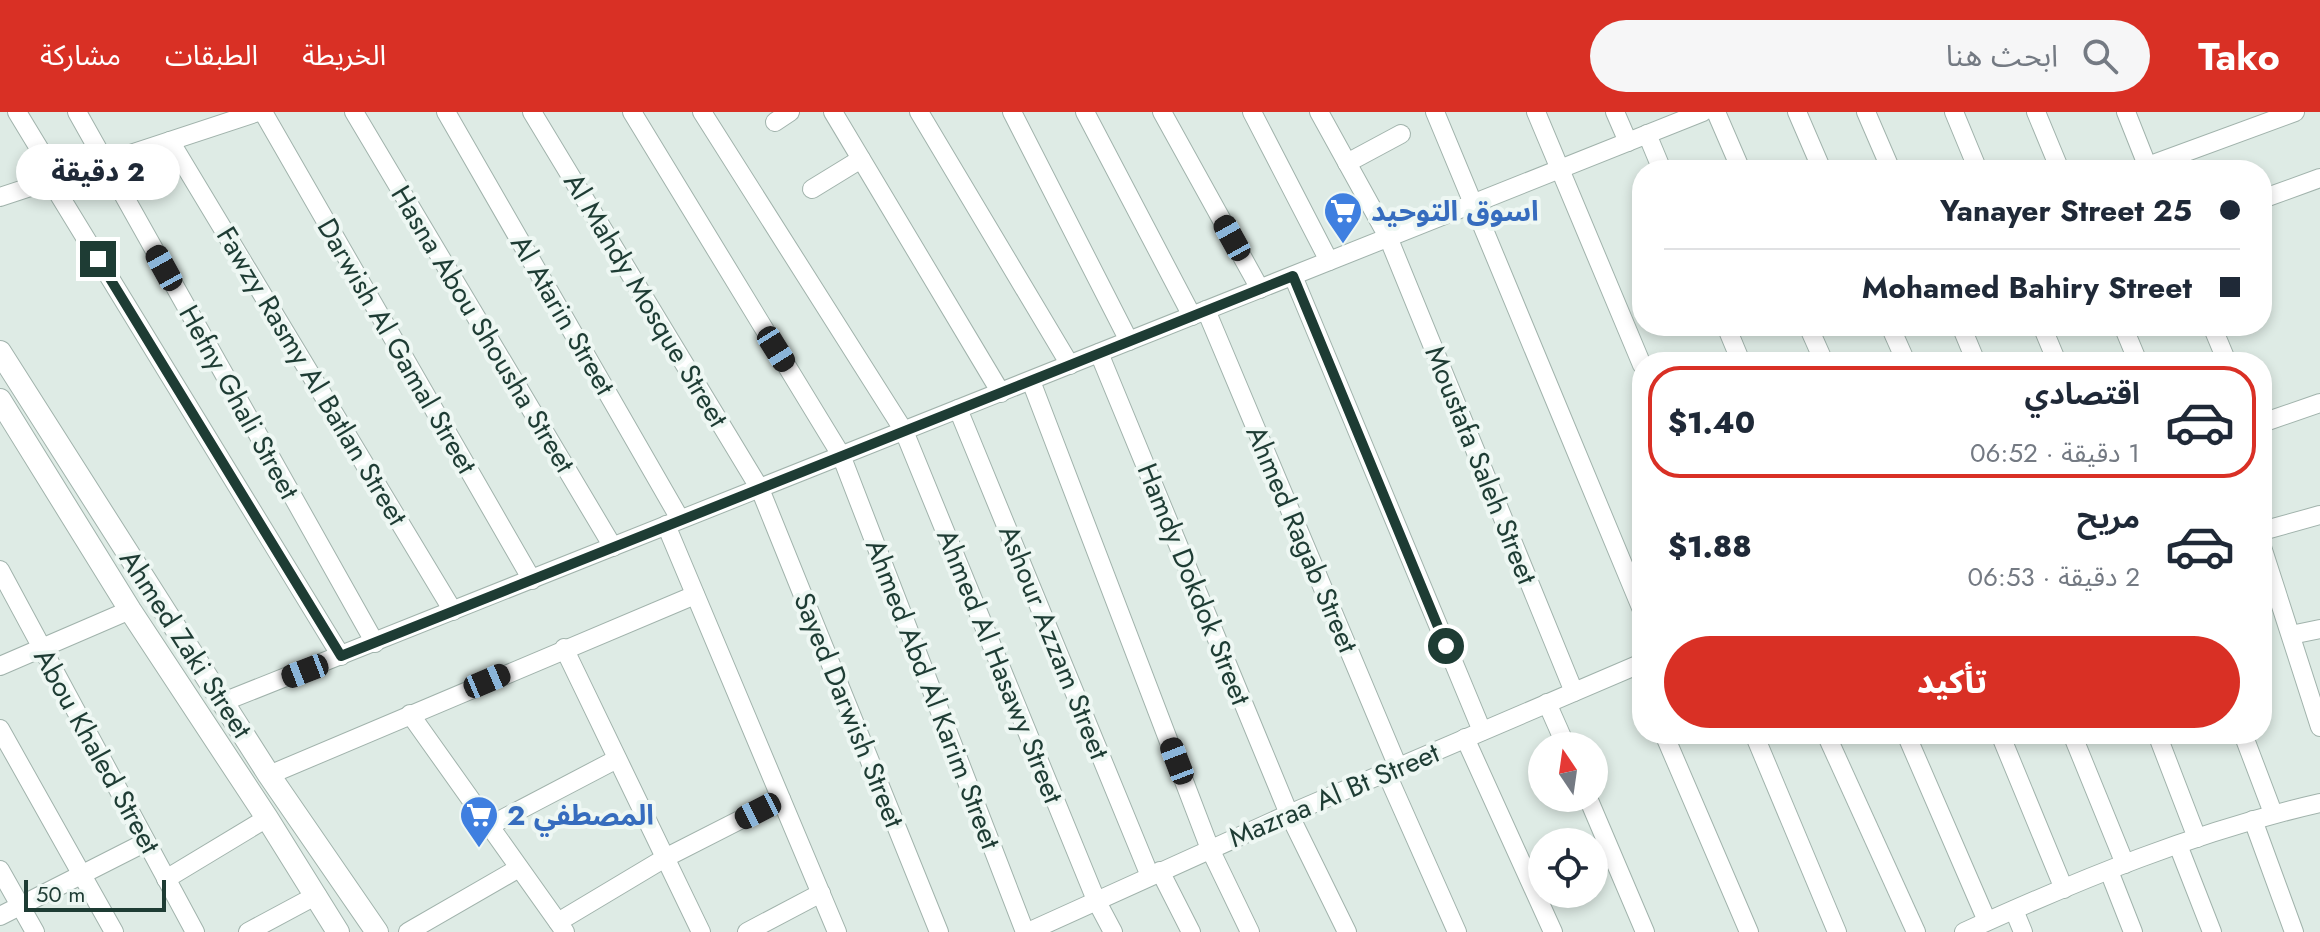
<!DOCTYPE html>
<html lang="ar">
<meta charset="utf-8">
<style>
:root{--surface:#fff;--page:#f6f6f7;--text:#1f2937;--muted:#747a83;--line:#e0e1e3;--accent:#d93025}
body{margin:0;font-family:Jost,"Noto Sans Arabic",sans-serif;background:var(--page);color:var(--text);direction:rtl;height:100vh;display:flex;flex-direction:column;font-size:30px;white-space:nowrap}
*{box-sizing:border-box;margin:0}
p{font-size:26px;color:var(--muted)}
.icon{flex:none;width:44px;height:44px;fill:none;stroke:currentColor;stroke-width:2;stroke-linecap:round;stroke-linejoin:round}
.map{position:relative;flex:1;overflow:hidden;direction:ltr}
.side{position:absolute;left:1632px;top:240px;width:640px;height:392px;display:flex;flex-direction:column;background:var(--surface);border-radius:32px;box-shadow:0 4px 12px #0003;direction:rtl}
.side>*{flex:none}
.hud{position:absolute;left:1632px;top:48px;width:640px;height:176px;border-radius:32px;box-shadow:0 4px 12px #0003;direction:rtl;display:grid;align-content:center;height:176px;padding:0 32px;background:var(--surface)}
.needle{width:52px;rotate:347deg}
.fabs{position:absolute;left:1528px;top:620px;display:grid;gap:16px}
.fabs a{display:grid;place-items:center;width:80px;height:80px;border-radius:50%;background:var(--surface);box-shadow:0 4px 12px #0003;font-size:40px}
.scale{position:absolute;left:24px;bottom:20px;width:142px;box-sizing:border-box;padding-left:8px;border:4px solid #1e3c34;border-top:0;font-size:22px;line-height:28px;white-space:nowrap;color:#1e3c34;-webkit-text-stroke:6px #eef7f3;paint-order:stroke}
.end{position:absolute;width:36px;height:36px;margin:-18px;border:10px solid #1e3c34;background:#fff;box-shadow:0 0 0 4px #fff}
.from{border-radius:50%}
.bubble{position:absolute;height:56px;border-radius:28px;background:var(--surface);box-shadow:0 4px 12px #0003;font-size:26px;font-weight:800;line-height:56px;text-align:center;direction:rtl}
.car{position:absolute;width:24px;height:48px;margin:-24px -12px;border-radius:10px;box-shadow:0 0 6px 2px #0007;background:linear-gradient(#222 24%,#8ab4d8 0 40%,#222 0 76%,#8ab4d8 0 86%,#222 0)}
.hud b{display:flex;align-items:center;gap:28px;height:76px;font-size:30px}
.hud b+b{border-top:2px solid var(--line)}
.hud i{width:20px;height:20px;background:var(--text)}
ul{padding:14px 0 0;list-style:none}
li{display:flex;align-items:center;gap:24px;height:112px;margin:0 16px 12px;padding:0 16px;border:4px solid transparent;border-radius:32px}
li div{flex:1}
li b{display:block;font-size:30px}
li em{font-style:normal;font-weight:800}
li.active{border-color:var(--accent)}
li>.icon{width:72px;height:72px;stroke-width:1.5}
.cta{display:flex;gap:16px;margin-top:auto;padding:16px 32px}
.cta a{flex:1;height:92px;border-radius:48px;background:var(--accent);color:#fff;font-size:32px;font-weight:800;line-height:92px;text-align:center}
header{display:flex;align-items:center;gap:48px;box-sizing:border-box;height:112px;padding:0 40px;background:var(--accent);color:#fff}
header strong{font-size:38px}
nav{display:flex;gap:44px;margin-inline-start:auto;font-size:28px}
.search{width:560px;height:72px;background:var(--page);display:flex;align-items:center;gap:20px;box-sizing:border-box;padding:0 28px;border-radius:44px;color:var(--muted);font-size:30px}
.map>svg:first-child{display:block}
.lines{fill:none;stroke-linecap:round;stroke-linejoin:round}
.minor-casing{stroke:#a1b3ac;stroke-width:20}
.tertiary-casing{stroke:#a1b3ac;stroke-width:24}
.minor{stroke:#fff;stroke-width:18}
.tertiary{stroke:#fff;stroke-width:22}
.route{stroke:#1e3c34;stroke-width:10}
.labels{text-anchor:middle;dominant-baseline:central;stroke-width:8;stroke-linejoin:round;paint-order:stroke}
.shop-label{font-size:28px;font-weight:bold;fill:#366cbe;stroke:#eef7f3;text-anchor:start}
.street-label{font-size:28px;fill:#1e3c34;stroke:#eef7f3}
</style>
<header>
<strong>Tako</strong>
<div class="search"><svg class="icon" aria-label="search" viewBox="0 0 24 24"><circle cx="10" cy="10" r="6"/><path d="M15 15l6 6"/></svg>ابحث هنا</div>
<nav><a>الخريطة</a><a>الطبقات</a><a>مشاركة</a></nav>
</header>
<div class="map">
<svg width="2320" height="820" viewBox="0 0 2320 820">
<rect width="100%" height="100%" fill="#deebe5"/>
<g class="lines">
<g class="minor-casing">
<g id="minor">
<polyline points="17,0 57,66"/>
<polyline points="77,0 375,531"/>
<polyline points="263,0 532,468"/>
<polyline points="354,0 613,435"/>
<polyline points="446,0 680,407"/>
<polyline points="532,0 760,377 939,820"/>
<polyline points="632,0 841,343 1025,820"/>
<polyline points="702,0 904,319 1096,788 1113,820"/>
<polyline points="833,0 1001,281"/>
<polyline points="919,0 1070,253"/>
<polyline points="1012,0 1129,229"/>
<polyline points="1085,0 1192,204"/>
<polyline points="1162,0 1260,177"/>
<polyline points="1252,0 1329,149"/>
<polyline points="1319,0 1388,125 1574,580"/>
<polyline points="1435,0 1642,498"/>
<polyline points="1536,0 1642,253"/>
<polyline points="1615,0 1628,30"/>
<polyline points="1716,0 1741,58"/>
<polyline points="1797,0 1822,58"/>
<polyline points="1866,0 1891,58"/>
<polyline points="1954,0 1978,58"/>
<polyline points="2036,0 2060,58"/>
<polyline points="2126,0 2149,58"/>
<polyline points="775,10 790,0"/>
<polyline points="1647,22 1662,58"/>
<polyline points="170,29 453,499"/>
<polyline points="1347,51 1401,22"/>
<polyline points="2148,54 2295,0"/>
<polyline points="50,68 341,544"/>
<polyline points="812,77 861,47"/>
<polyline points="0,85 258,0"/>
<polyline points="2262,87 2320,66"/>
<polyline points="1293,164 1482,619"/>
<polyline points="1206,198 1398,655"/>
<polyline points="1726,214 1741,250"/>
<polyline points="1808,214 1824,250"/>
<polyline points="1890,214 1906,250"/>
<polyline points="1961,214 1976,250"/>
<polyline points="2042,214 2057,250"/>
<polyline points="2123,214 2138,250"/>
<polyline points="2212,214 2227,250"/>
<polyline points="1099,241 1289,702 1347,820"/>
<polyline points="1031,269 1210,737 1250,820"/>
<polyline points="958,297 1150,764"/>
<polyline points="2262,311 2320,291"/>
<polyline points="666,413 837,820"/>
<polyline points="2262,419 2320,403"/>
<polyline points="2262,435 2320,615"/>
<polyline points="0,458 195,820"/>
<polyline points="2291,523 2320,517"/>
<polyline points="564,536 701,820"/>
<polyline points="0,554 130,498"/>
<polyline points="223,590 1703,0"/>
<polyline points="1547,591 1566,634"/>
<polyline points="410,602 565,820"/>
<polyline points="0,617 114,820"/>
<polyline points="1664,622 1749,820"/>
<polyline points="1754,622 1837,820"/>
<polyline points="1826,622 1916,820"/>
<polyline points="1906,622 1987,809"/>
<polyline points="2000,622 2064,777"/>
<polyline points="2072,622 2125,752"/>
<polyline points="2157,622 2197,726"/>
<polyline points="2243,622 2273,701"/>
<polyline points="1465,626 1553,820"/>
<polyline points="1386,660 1457,820"/>
<polyline points="269,663 695,483"/>
<polyline points="1588,686 1645,820"/>
<polyline points="2253,708 2294,820"/>
<polyline points="489,714 617,647"/>
<polyline points="2178,733 2212,820"/>
<polyline points="0,758 35,820"/>
<polyline points="1160,759 1191,820"/>
<polyline points="2109,759 2133,820"/>
<polyline points="166,767 267,706"/>
<polyline points="2014,798 2023,820"/>
<polyline points="0,804 146,730"/>
<polyline points="558,810 665,746 781,687"/>
<polyline points="248,820 317,783"/>
<polyline points="408,820 519,756"/>
<polyline points="747,820 821,781"/>
<polyline points="1028,820 1289,702 1642,551"/>
<path d="M1964 820C2078 768 2197 719 2320 691"/>
</g>
</g>
<g class="tertiary-casing">
<g id="tertiary">
<polyline points="0,240 269,663 377,820"/>
<polyline points="0,288 130,498 267,706 338,820"/>
</g>
</g>
<use href="#minor" class="minor"/>
<use href="#tertiary" class="tertiary"/>
</g>
<g class="lines">
<polyline class="route" points="98,147 341,544 1293,164 1446,534"/>
</g>
<defs>
<g id="supermarket-pin" transform="scale(2)"><path d="M0 17L-7.5 6A9.5 9.5 0 1 1 7.5 6Z" fill="#3f7fe0" stroke="#eef7f3"/><path d="M-6-5.5h2.5l.6 2H6L4.5 2H-2.5L-4.4-4H-6ZM-1.5 3.2a1.3 1.3 0 1 0 .1 0ZM3 3.2a1.3 1.3 0 1 0 .1 0Z" fill="#fff"/></g>
</defs>
<g fill-rule="evenodd">
<use href="#supermarket-pin" x="1343" y="99"/>
<use href="#supermarket-pin" x="479" y="703"/>
</g>
<g class="labels">
<g class="shop-label">
<text x="1371" y="99">اسوق التوحيد</text>
<text x="507" y="703">المصطفي 2</text>
</g>
<g class="street-label">
<text transform="translate(646 188) rotate(59)">Al Mahdy Mosque Street</text>
<text transform="translate(563 203) rotate(60)">Al Atarin Street</text>
<text transform="translate(483 217) rotate(59)">Hasna Abou Shousha Street</text>
<text transform="translate(397 234) rotate(60)">Darwish Al Gamal Street</text>
<text transform="translate(312 264) rotate(59)">Fawzy Rasmy Al Batlan Street</text>
<text transform="translate(239 290) rotate(61)">Hefny Ghali Street</text>
<text transform="translate(1481 353) rotate(68)">Moustafa Saleh Street</text>
<text transform="translate(1302 427) rotate(67)">Ahmed Ragab Street</text>
<text transform="translate(1194 472) rotate(68)">Hamdy Dokdok Street</text>
<text transform="translate(1054 530) rotate(68)">Ashour Azzam Street</text>
<text transform="translate(186 532) rotate(57)">Ahmed Zaki Street</text>
<text transform="translate(1000 554) rotate(68)">Ahmed Al Hasawy Street</text>
<text transform="translate(933 582) rotate(69)">Ahmed Abd Al Karim Street</text>
<text transform="translate(849 598) rotate(68)">Sayed Darwish Street</text>
<text transform="translate(97 639) rotate(61)">Abou Khaled Street</text>
<text transform="translate(1334 683) rotate(-23)">Mazraa Al Bt Street</text>
</g>
</g>
</svg>
<div class="fabs">
<a><svg class="needle" viewBox="-14 -14 28 28"><path d="M0-13l5 13h-10z" fill="#e53935"/><path d="M0 13l5-13h-10z" fill="#747a83"/></svg></a>
<a><svg class="icon" aria-label="locate" viewBox="0 0 24 24"><circle cx="12" cy="12" r="6"/><path d="M12 2v4M12 18v4M2 12h4M18 12h4"/></svg></a>
</div>
<div class="scale">50 m</div>
<i class="end from" style="left:1446px;top:534px"></i>
<i class="end" style="left:98px;top:147px"></i>
<div class="bubble" style="left:16px;top:32px;width:164px">2 دقيقة</div>
<i class="car" style="left:1232px;top:126px;rotate:331deg"></i>
<i class="car" style="left:164px;top:156px;rotate:331deg"></i>
<i class="car" style="left:776px;top:237px;rotate:148deg"></i>
<i class="car" style="left:305px;top:559px;rotate:249deg"></i>
<i class="car" style="left:487px;top:569px;rotate:67deg"></i>
<i class="car" style="left:1177px;top:649px;rotate:339deg"></i>
<i class="car" style="left:758px;top:699px;rotate:243deg"></i>
<div class="hud">
<b><i class="from"></i>25 Yanayer Street</b>
<b><i></i>Mohamed Bahiry Street</b>
</div>
<section class="side">
<ul>
<li class="active"><svg class="icon" aria-label="car" viewBox="0 0 24 24"><path d="M5 17H2v-5l4-1 3-4h7l3 4 3 1v5h-3M9 17h6M6 11h13"/><circle cx="7" cy="17" r="2"/><circle cx="17" cy="17" r="2"/></svg><div><b>اقتصادي</b><p>1 دقيقة · 06:52</p></div><em>$1.40</em></li>
<li><svg class="icon" aria-label="car" viewBox="0 0 24 24"><path d="M5 17H2v-5l4-1 3-4h7l3 4 3 1v5h-3M9 17h6M6 11h13"/><circle cx="7" cy="17" r="2"/><circle cx="17" cy="17" r="2"/></svg><div><b>مريح</b><p>2 دقيقة · 06:53</p></div><em>$1.88</em></li>
</ul>
<div class="cta"><a>تأكيد</a></div>
</section>
</div>
